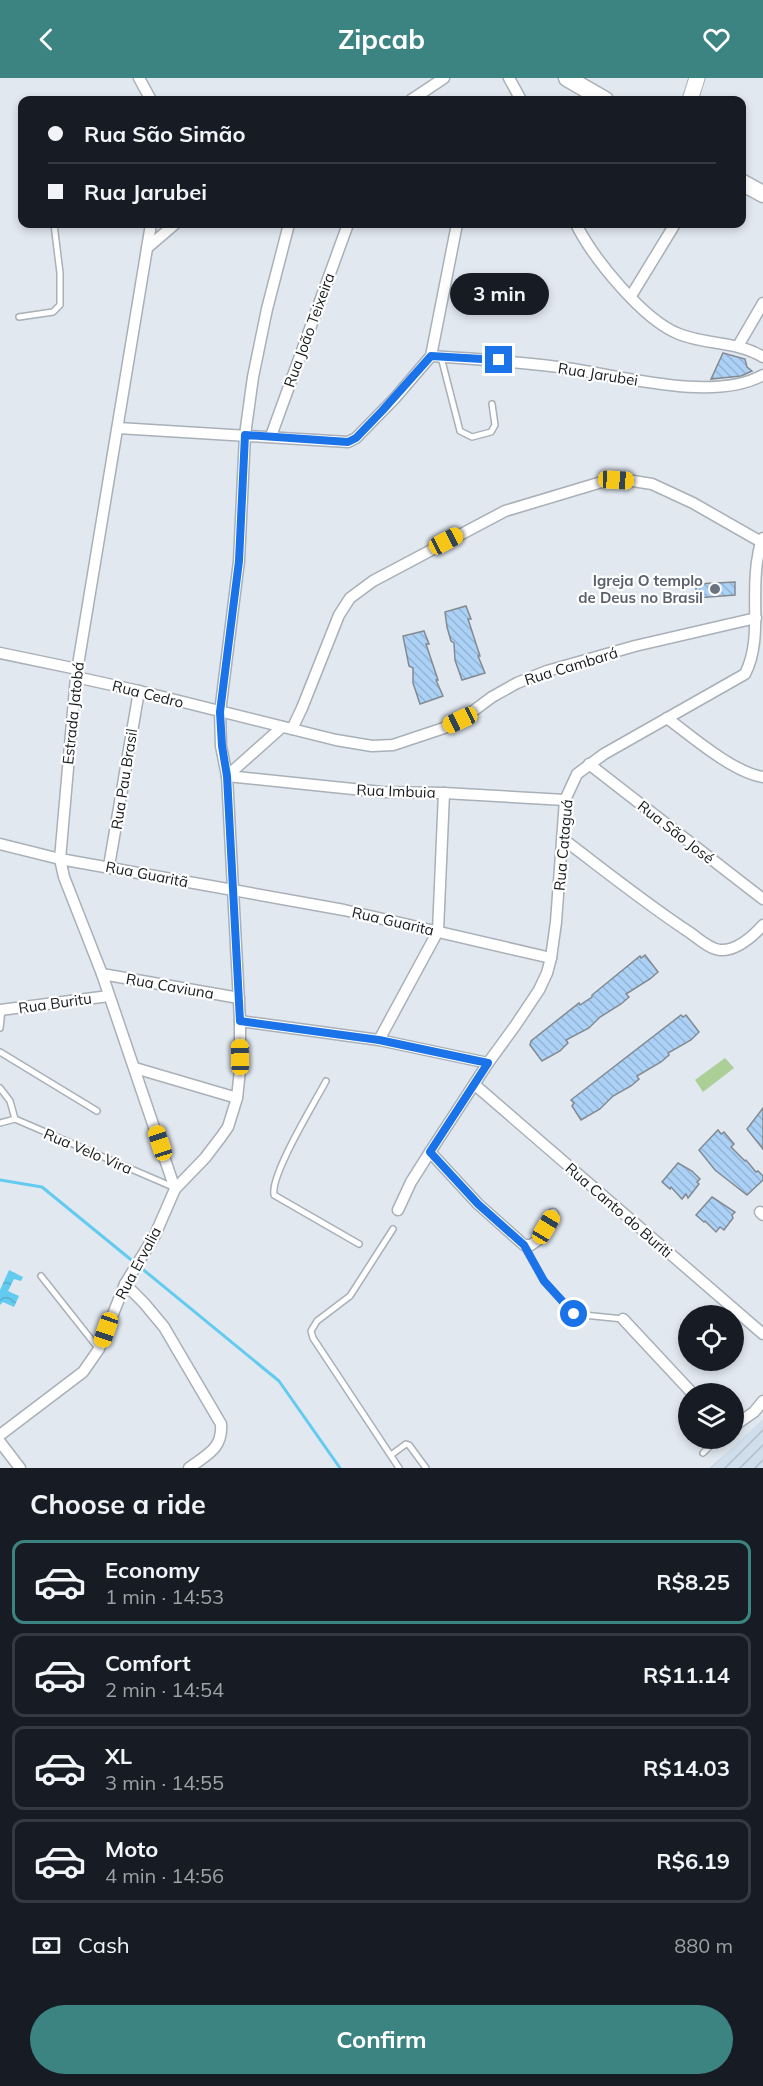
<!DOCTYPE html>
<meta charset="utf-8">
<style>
:root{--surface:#171b24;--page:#242831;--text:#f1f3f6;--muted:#9ea1a6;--line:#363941;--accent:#3c8481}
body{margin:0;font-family:Mulish,sans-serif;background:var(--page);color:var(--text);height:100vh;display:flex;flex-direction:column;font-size:22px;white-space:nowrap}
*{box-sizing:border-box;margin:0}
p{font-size:20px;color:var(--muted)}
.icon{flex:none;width:33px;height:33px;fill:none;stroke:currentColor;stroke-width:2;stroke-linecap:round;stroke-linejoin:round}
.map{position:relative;height:1390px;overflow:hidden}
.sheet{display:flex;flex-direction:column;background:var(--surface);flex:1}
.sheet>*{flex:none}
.hud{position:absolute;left:18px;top:18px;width:728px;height:132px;border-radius:12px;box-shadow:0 3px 9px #0003;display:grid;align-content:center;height:132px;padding:0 30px;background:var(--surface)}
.buttons{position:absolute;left:678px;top:1227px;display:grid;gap:12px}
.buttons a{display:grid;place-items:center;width:66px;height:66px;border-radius:50%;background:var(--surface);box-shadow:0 3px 9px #0003;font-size:30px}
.end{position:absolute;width:27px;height:27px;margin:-14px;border:8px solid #1a73e8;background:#fff;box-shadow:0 0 0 3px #fff}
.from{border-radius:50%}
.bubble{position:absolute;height:42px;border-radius:21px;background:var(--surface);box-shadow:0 3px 9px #0003;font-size:20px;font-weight:700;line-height:42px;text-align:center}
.car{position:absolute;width:18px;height:36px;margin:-18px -9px;border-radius:8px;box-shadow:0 0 4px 2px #0007;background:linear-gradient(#f5c518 24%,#345 0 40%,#f5c518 0 76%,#345 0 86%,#f5c518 0)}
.hud b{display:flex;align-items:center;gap:21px;height:57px;font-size:22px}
.hud b+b{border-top:2px solid var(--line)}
.hud i{width:15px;height:15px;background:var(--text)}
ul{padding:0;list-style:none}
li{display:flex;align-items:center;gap:18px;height:84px;margin:0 12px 9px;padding:0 18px;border:3px solid var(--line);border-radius:12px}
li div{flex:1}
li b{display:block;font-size:22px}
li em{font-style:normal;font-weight:700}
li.selected{border-color:var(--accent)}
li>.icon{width:54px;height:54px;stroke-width:1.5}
h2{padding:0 30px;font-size:27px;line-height:72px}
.pay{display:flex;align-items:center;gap:15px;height:66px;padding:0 30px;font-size:22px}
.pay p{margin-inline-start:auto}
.cta{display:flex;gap:12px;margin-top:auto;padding:12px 30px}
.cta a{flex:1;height:69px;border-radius:36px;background:var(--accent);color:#fff;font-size:24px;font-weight:700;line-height:69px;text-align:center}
header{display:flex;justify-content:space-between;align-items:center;height:78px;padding:0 30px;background:var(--accent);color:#fff;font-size:27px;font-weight:700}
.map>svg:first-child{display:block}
.industrial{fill:url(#industrial-furrows)}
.pitch{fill:#abcf97}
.water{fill:url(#water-waves)}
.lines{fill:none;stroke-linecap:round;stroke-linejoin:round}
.stream{stroke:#63cbef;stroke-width:3}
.building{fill:url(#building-back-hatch);stroke:#838a91;stroke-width:1.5}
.lane-casing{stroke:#a9b0b7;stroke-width:8}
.street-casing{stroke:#a9b0b7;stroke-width:13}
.secondary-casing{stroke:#a9b0b7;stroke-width:17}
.primary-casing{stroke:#a9b0b7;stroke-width:19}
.lane{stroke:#fff;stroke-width:5}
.street{stroke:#fff;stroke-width:10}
.secondary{stroke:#fff;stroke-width:15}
.primary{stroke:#fff;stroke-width:16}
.route{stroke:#1a73e8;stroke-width:8}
.worship-dot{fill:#6b7280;stroke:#fff;stroke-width:2}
.labels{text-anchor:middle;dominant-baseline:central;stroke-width:4.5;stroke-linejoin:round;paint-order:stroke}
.street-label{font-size:15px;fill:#181b1e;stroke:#fff}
.worship-label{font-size:15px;font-weight:bold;fill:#5b616d;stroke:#fff;text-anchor:end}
</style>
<header><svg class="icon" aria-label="back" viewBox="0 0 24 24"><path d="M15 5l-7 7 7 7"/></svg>Zipcab<svg class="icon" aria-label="heart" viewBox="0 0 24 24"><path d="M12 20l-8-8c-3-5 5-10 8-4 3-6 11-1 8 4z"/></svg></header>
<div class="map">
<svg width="763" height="1390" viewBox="0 0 763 1390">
<defs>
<pattern id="industrial-furrows" width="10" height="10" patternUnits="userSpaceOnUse" patternTransform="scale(1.5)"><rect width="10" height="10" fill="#d0ddea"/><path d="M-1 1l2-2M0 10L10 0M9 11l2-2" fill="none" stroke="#b2bdc8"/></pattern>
<pattern id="water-waves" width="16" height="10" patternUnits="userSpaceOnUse" patternTransform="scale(1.5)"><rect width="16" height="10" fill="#63cbef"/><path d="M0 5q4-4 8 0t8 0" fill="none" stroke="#55aecc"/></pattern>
<pattern id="building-back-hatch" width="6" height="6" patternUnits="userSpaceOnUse" patternTransform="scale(1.5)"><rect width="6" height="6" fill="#acd1f6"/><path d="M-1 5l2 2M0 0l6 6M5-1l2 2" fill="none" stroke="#93b3d2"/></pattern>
</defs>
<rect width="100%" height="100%" fill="#e1e8f0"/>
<polygon class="industrial" points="763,1341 763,1390 710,1390"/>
<polygon class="pitch" points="725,980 734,990 703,1014 695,1002"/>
<polygon class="water" points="9,1192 23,1199 21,1203 14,1201 8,1213 19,1218 14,1229 3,1224 0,1227 0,1212"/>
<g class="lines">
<g class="stream">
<polyline points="0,1102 42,1109 135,1185"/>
<polyline points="140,1189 279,1303 340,1390"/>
</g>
</g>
<g class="building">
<polygon points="723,275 745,281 747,289 752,293 741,298 711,301"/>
<polygon points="735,504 735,517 696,520 696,506"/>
<polygon points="466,528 471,541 468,541 480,578 478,578 485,595 462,602 455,582 454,565 451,563 447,549 445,534"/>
<polygon points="424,553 429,566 426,566 438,602 436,602 443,618 420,626 413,605 413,590 409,588 403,558"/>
<polygon points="645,877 658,894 650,901 626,916 629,919 621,926 600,939 589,950 566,962 568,965 560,973 542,983 530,967 531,963 579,925 580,927 592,919 592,917 640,878 641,880"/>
<polygon points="681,937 683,939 686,937 699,954 691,962 668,975 669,977 661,984 637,998 639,1001 631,1008 613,1018 600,1031 581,1042 572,1028 574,1025 571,1022"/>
<polygon points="763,1030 763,1071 747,1051"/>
<polygon points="718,1052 721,1056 724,1054 734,1066 731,1069 745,1083 746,1082 756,1094 758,1093 763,1098 763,1102 747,1117 715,1092 699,1072"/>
<polygon points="678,1085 692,1093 700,1101 697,1104 699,1106 688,1120 686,1116 682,1121 671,1109 670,1111 662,1104"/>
<polygon points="712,1119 735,1134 732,1137 733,1140 724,1152 720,1149 716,1154 705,1143 704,1144 696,1137"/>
</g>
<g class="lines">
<g class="lane-casing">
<g id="lane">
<polyline points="19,239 53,234 60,227 60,195 54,146"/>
<polyline points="441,279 460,353 472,359 491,354 495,347 492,326"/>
<polyline points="0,950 2,932"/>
<polyline points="0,974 97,1033"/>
<path d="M326 1003C315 1024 270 1097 274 1117L359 1166"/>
<polyline points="0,1010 10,1023 15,1041"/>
<polyline points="0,1045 15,1041 173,1109"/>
<polyline points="393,1151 350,1218 317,1243 311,1253 313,1260 399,1390"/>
<polyline points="524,1168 544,1203 574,1236 623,1241"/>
<polyline points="41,1198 98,1270"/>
<polyline points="703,1375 718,1360"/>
<polyline points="391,1377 406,1366 409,1367 426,1390"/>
</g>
</g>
<g class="street-casing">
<g id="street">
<polyline points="139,0 151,22"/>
<polyline points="509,0 521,22"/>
<polyline points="411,22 444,0"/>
<polyline points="151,146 76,599 60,781 64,799 102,896 175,1111"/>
<path d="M576 146C593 180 643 242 679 256 706 267 737 263 763 279"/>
<polyline points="147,170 175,146"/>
<polyline points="631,218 675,146"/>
<polyline points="738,268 763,225"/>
<path d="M431 278C479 281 526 284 573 291 625 299 715 324 763 297"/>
<polyline points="431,278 457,146"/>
<polyline points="118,350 348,364 356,360 395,320 431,278"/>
<polyline points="271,358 348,146"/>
<polyline points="0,575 77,591"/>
<polyline points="76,599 139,613 336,662 372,668 393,667 444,650 461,642 492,619 517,605 547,593 635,568 756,540"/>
<path d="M667 640C691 658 734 695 763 699"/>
<polyline points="292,651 302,630 339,537 350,520 373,503 505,433 605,403 633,403 652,406 693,425 763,465"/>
<polyline points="589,686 763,821"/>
<polyline points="227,698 382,714 444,715 565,722"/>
<polyline points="227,698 282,649"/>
<path d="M563 761C604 792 645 825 689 854 698 860 709 871 720 872 736 873 753 858 763 847"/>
<polyline points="0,766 60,781 344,832 551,880"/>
<polyline points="109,788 139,613"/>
<polyline points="102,896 239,920"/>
<polyline points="0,932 109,918"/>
<polyline points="240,943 379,962 488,985"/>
<polyline points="379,962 438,853 444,715"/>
<polyline points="135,990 237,1020"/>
<polyline points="475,1007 763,1256"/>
<polyline points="430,1074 478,1126 524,1167 531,1167 538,1162 553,1136"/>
<path d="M398 1132 411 1104 430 1074 488 985 515 948 539 912 547 895 551 880 556 844 565 722 577 696 604 676 745 596C763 561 750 516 758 478 759 471 760 466 763 460"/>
<polyline points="760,1134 763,1137"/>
<path d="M125 1206 144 1225 164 1249 221 1346C223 1371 206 1377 189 1390"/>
<polyline points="623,1241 693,1316"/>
<polyline points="734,1348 754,1334 763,1323"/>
<polyline points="0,1357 83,1294 99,1271 125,1206 155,1157 175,1111 205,1080 221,1059 228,1049 237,1020 240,992 240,943 227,698 221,668 220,634 239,483 245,357 253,299 267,231 289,146"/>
<polyline points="0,1364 20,1390"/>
</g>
</g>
<g class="secondary-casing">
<polyline id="secondary" points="690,22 697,0"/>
</g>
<g class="primary-casing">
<g id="primary">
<polyline points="567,0 605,22"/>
<polyline points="741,104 763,116"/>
</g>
</g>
<use href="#lane" class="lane"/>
<use href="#street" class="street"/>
<use href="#secondary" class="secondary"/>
<use href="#primary" class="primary"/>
</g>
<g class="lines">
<polyline class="route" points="499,282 431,278 382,333 356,360 348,364 245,357 239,483 220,634 222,668 227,698 240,943 379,962 488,985 430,1074 478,1126 524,1167 544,1203 574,1236"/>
</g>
<circle class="worship-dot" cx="715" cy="511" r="6"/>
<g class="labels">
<g class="street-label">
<text transform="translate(309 252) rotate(-70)">Rua João Teixeira</text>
<text transform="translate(598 296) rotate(9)">Rua Jarubei</text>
<text transform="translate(571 588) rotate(-17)">Rua Cambará</text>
<text transform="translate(148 616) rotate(14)">Rua Cedro</text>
<text transform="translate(73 635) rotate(-84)">Estrada Jatobá</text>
<text transform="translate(124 701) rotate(-81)">Rua Pau Brasil</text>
<text transform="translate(396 713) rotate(2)">Rua Imbuia</text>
<text transform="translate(676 754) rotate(38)">Rua São José</text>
<text transform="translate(563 767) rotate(-85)">Rua Cataguá</text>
<text transform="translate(147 796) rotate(11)">Rua Guaritã</text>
<text transform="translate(393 843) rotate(13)">Rua Guarita</text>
<text transform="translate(170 908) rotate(10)">Rua Caviuna</text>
<text transform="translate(55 925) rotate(-8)">Rua Buritu</text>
<text transform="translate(88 1073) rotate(23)">Rua Velo Vira</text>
<text transform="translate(619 1132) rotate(41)">Rua Canto do Buriti</text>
<text transform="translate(138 1185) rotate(-62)">Rua Ervalia</text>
</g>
<g class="worship-label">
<text x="703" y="502">Igreja O templo<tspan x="703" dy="17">de Deus no Brasil</tspan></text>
</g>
</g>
</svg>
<div class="buttons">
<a><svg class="icon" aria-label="locate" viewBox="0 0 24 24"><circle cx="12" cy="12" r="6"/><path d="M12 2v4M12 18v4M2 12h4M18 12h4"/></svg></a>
<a><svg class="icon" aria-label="layers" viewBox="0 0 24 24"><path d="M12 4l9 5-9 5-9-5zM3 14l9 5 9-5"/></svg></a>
</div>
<i class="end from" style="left:574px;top:1236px"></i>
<i class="end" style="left:499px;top:282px"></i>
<div class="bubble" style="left:450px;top:195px;width:99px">3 min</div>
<i class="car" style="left:616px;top:402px;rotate:93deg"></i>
<i class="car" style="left:446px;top:463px;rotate:62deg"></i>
<i class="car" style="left:460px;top:642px;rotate:245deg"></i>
<i class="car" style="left:240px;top:979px;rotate:359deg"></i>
<i class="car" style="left:160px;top:1065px;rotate:342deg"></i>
<i class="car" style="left:546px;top:1149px;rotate:31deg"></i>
<i class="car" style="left:106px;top:1252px;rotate:199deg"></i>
<div class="hud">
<b><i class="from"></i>Rua São Simão</b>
<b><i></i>Rua Jarubei</b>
</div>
</div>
<section class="sheet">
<h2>Choose a ride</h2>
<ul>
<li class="selected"><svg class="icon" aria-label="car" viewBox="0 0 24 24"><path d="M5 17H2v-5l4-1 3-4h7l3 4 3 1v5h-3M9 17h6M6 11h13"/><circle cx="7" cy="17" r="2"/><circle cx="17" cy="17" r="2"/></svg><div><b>Economy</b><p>1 min · 14:53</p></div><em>R$8.25</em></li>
<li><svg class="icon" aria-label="car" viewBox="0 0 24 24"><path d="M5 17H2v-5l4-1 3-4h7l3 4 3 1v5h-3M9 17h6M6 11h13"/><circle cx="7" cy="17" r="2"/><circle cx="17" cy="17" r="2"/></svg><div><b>Comfort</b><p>2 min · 14:54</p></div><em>R$11.14</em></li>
<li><svg class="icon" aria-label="car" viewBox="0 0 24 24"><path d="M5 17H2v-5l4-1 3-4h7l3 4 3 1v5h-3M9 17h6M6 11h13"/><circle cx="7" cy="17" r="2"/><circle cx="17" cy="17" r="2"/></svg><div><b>XL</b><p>3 min · 14:55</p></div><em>R$14.03</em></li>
<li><svg class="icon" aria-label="car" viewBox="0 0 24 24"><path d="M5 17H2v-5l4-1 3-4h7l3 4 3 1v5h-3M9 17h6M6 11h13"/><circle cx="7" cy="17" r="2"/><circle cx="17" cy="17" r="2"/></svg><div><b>Moto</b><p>4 min · 14:56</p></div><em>R$6.19</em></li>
</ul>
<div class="pay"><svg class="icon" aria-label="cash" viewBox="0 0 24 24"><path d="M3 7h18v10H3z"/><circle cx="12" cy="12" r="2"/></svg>Cash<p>880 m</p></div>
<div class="cta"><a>Confirm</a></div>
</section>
